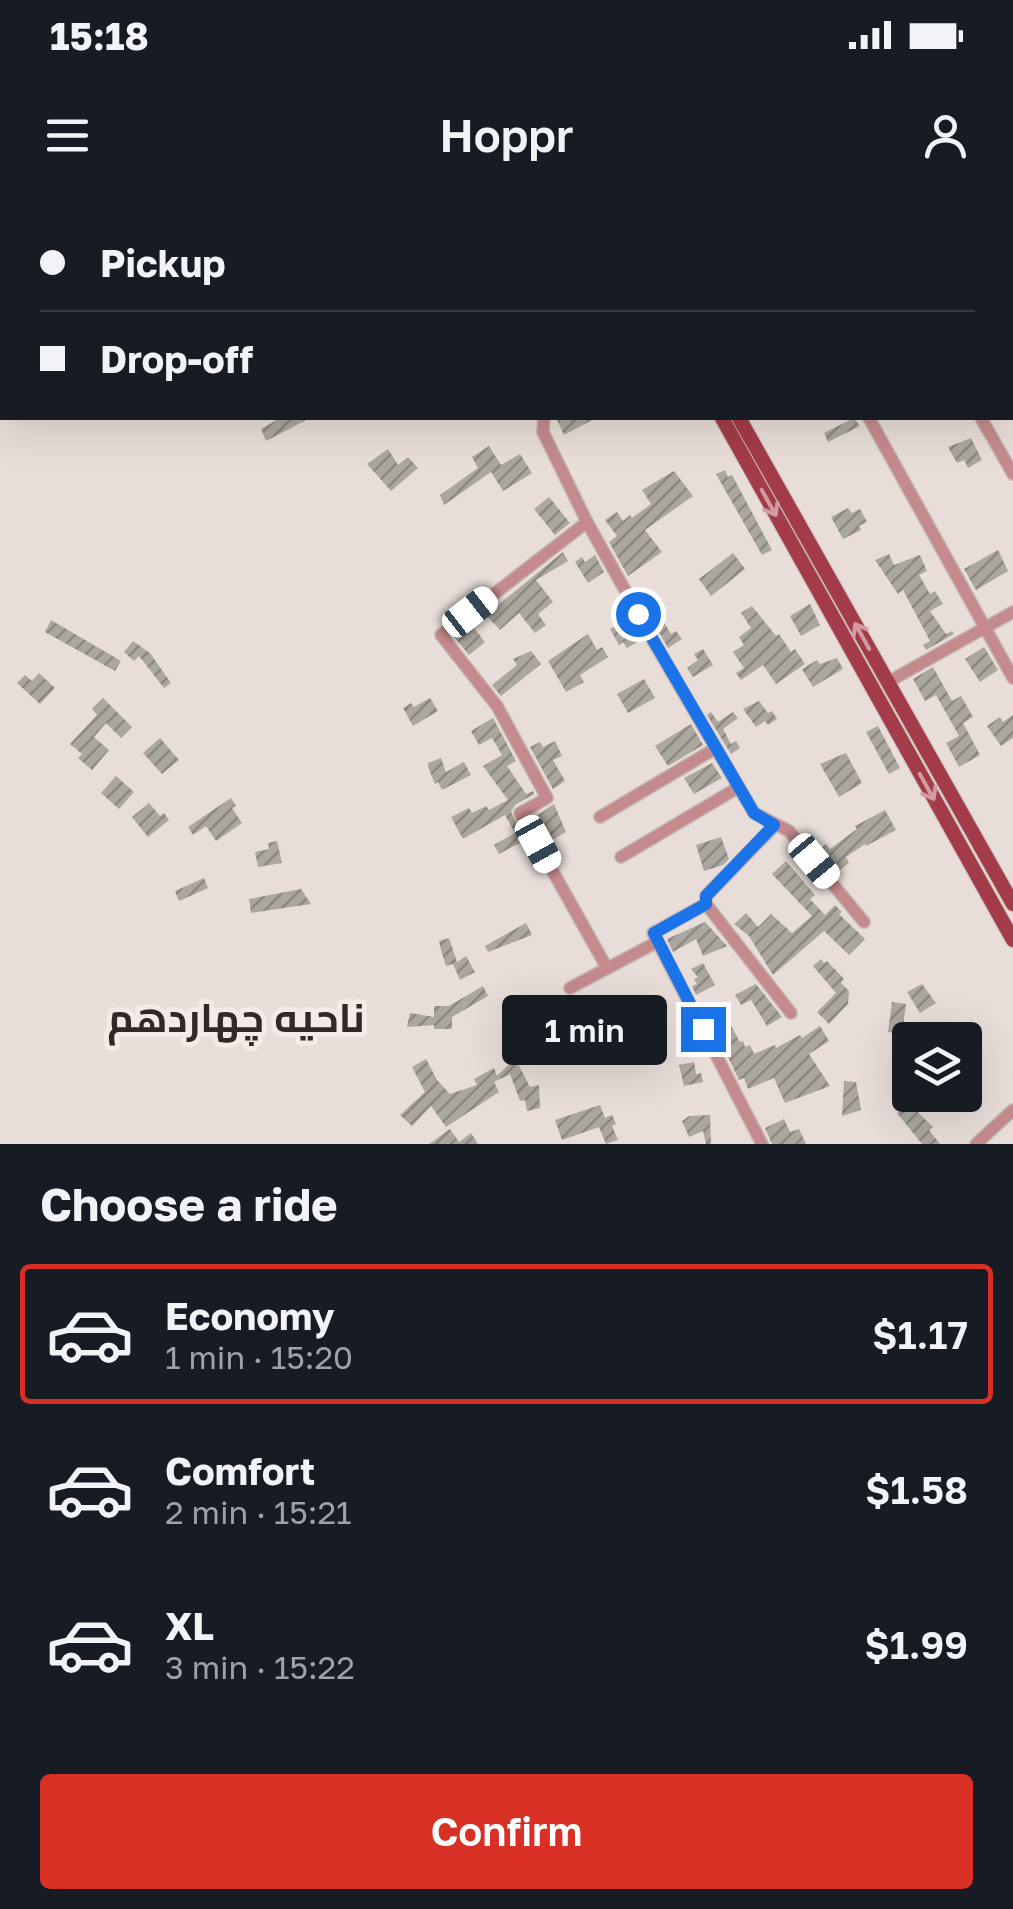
<!DOCTYPE html>
<meta charset="utf-8">
<style>
:root{--surface:#171b24;--page:#242831;--text:#f1f3f6;--muted:#9ea1a6;--line:#363941;--accent:#d93025}
body{margin:0;font-family:"Golos Text",Cairo,sans-serif;background:var(--page);color:var(--text);height:100vh;display:flex;flex-direction:column;font-size:38px;white-space:nowrap}
*{box-sizing:border-box;margin:0}
p{font-size:32px;color:var(--muted)}
.icon{flex:none;width:55px;height:55px;fill:none;stroke:currentColor;stroke-width:2;stroke-linecap:round;stroke-linejoin:round}
.map{position:relative;height:944px;overflow:hidden}
.side{display:flex;flex-direction:column;background:var(--surface);flex:1}
.side>*{flex:none}
.guide{position:absolute;left:0px;top:0px;width:1015px;height:220px;box-shadow:0 10px 40px #0002;display:grid;align-content:center;height:220px;padding:0 40px;background:var(--surface)}
.buttons{position:absolute;left:892px;top:822px;display:grid;gap:20px}
.buttons a{display:grid;place-items:center;width:90px;height:90px;border-radius:10px;background:var(--surface);box-shadow:0 10px 40px #0002;font-size:50px}
.end{position:absolute;width:45px;height:45px;margin:-22px;border:12px solid #1a73e8;background:#fff;box-shadow:0 0 0 5px #fff}
.from{border-radius:50%}
.bubble{position:absolute;height:70px;border-radius:10px;background:var(--surface);box-shadow:0 10px 40px #0002;font-size:32px;font-weight:600;line-height:70px;text-align:center}
.car{position:absolute;width:30px;height:60px;margin:-30px -15px;border-radius:12px;box-shadow:0 0 8px 2px #0007;background:linear-gradient(#fff 24%,#345 0 40%,#fff 0 76%,#345 0 86%,#fff 0)}
.guide b{display:flex;align-items:center;gap:35px;height:95px;font-size:38px}
.guide b+b{border-top:2px solid var(--line)}
.guide i{width:25px;height:25px;background:var(--text)}
ul{padding:0;list-style:none}
li{display:flex;align-items:center;gap:30px;height:140px;margin:0 20px 15px;padding:0 20px;border:5px solid transparent;border-radius:10px}
li div{flex:1}
li b{display:block;font-size:38px}
li em{font-style:normal;font-weight:600}
li.selected{border-color:var(--accent)}
li>.icon{width:90px;height:90px;stroke-width:1.5}
h2{padding:0 40px;font-size:45px;line-height:120px}
.button{display:flex;gap:20px;margin-top:auto;padding:20px 40px}
.button a{flex:1;height:115px;border-radius:10px;background:var(--accent);color:#fff;font-size:40px;font-weight:600;line-height:115px;text-align:center}
.status{display:flex;justify-content:space-between;align-items:center;height:70px;padding:0 50px;background:var(--surface);direction:ltr}
.status svg{height:28px;fill:currentColor}
header{display:flex;justify-content:space-between;align-items:center;height:130px;padding:0 40px;background:var(--surface);font-size:45px;font-weight:600}
.map>svg:first-child{display:block}
.building{fill:url(#building-hatch)}
.lines{fill:none;stroke-linecap:round;stroke-linejoin:round}
.minor-casing{stroke:#c3b9b5;stroke-width:14}
.major-casing{stroke:#c3b9b5;stroke-width:16}
.minor{stroke:#c58a8d;stroke-width:11}
.major{stroke:#a43b4a;stroke-width:14}
.oneway{stroke:#d19b9f}
.route{stroke:#1a73e8;stroke-width:12}
.labels{text-anchor:middle;dominant-baseline:central;stroke-width:10;stroke-linejoin:round;paint-order:stroke}
.district-label{font-size:40px;font-weight:bold;fill:#312925;stroke:#f5eae5}
</style>
<div class="status"><b>15:18</b><svg viewBox="0 0 49 12"><path d="M0 12V9h3v3zM5 12V6h3v6zM10 12V3h3v9zM15 12V0h3v12zM26 1h20v11H26zM47 4h2v5h-2z"/></svg></div>
<header><svg class="icon" aria-label="menu" viewBox="0 0 24 24"><path d="M4 6h16M4 12h16M4 18h16"/></svg>Hoppr<svg class="icon" aria-label="person" viewBox="0 0 24 24"><circle cx="12" cy="8" r="4"/><path d="M4 21q1-7 8-7t8 7"/></svg></header>
<div class="map">
<svg width="1013" height="944" viewBox="0 0 1013 944">
<defs>
<pattern id="building-hatch" width="6" height="6" patternUnits="userSpaceOnUse" patternTransform="scale(2.5)"><rect width="6" height="6" fill="#aca79e"/><path d="M-1 1l2-2M0 6l6-6M5 7l2-2" fill="none" stroke="#8c8881"/></pattern>
</defs>
<rect width="100%" height="100%" fill="#e8ddd8"/>
<g class="building">
<polygon points="280,218 310,218 266,241 261,229"/>
<polygon points="556,218 596,218 564,235"/>
<polygon points="854,218 860,226 828,242 824,233"/>
<polygon points="971,238 982,260 968,268 964,260 957,263 948,247"/>
<polygon points="489,246 501,265 520,254 532,273 503,291 491,272 444,305 440,295 478,268 472,257"/>
<polygon points="388,249 398,265 408,257 418,268 391,291 367,264"/>
<polygon points="725,270 728,277 732,275 772,350 762,355 716,274"/>
<polygon points="674,271 693,296 645,330 662,352 628,376 609,342 617,336 605,320 617,312 623,321 630,315 632,318 651,304 642,290"/>
<polygon points="549,297 570,323 555,335 534,309"/>
<polygon points="848,308 852,313 860,309 867,322 859,326 861,330 843,339 831,317"/>
<polygon points="998,350 1008,371 976,390 964,369"/>
<polygon points="563,352 568,361 536,380 553,402 538,414 546,425 535,433 519,413 500,430 486,415"/>
<polygon points="733,353 745,369 711,396 699,379"/>
<polygon points="889,354 894,365 920,355 927,371 919,375 930,394 935,391 943,404 930,411 946,434 952,431 954,434 926,450 923,445 930,441 903,390 898,394 875,360"/>
<polygon points="595,355 604,372 588,383 575,362 582,357 585,362"/>
<polygon points="810,404 820,425 801,436 790,416"/>
<polygon points="752,406 776,436 779,434 791,452 795,449 805,464 776,484 763,465 741,480 736,473 744,468 733,452 744,445 739,437 751,428 741,413"/>
<polygon points="656,409 671,434 676,431 682,439 668,448 648,413"/>
<polygon points="629,418 642,439 627,448 623,442 619,445 610,429"/>
<polygon points="51,420 121,461 115,471 45,432"/>
<polygon points="471,424 485,442 469,455 454,437"/>
<polygon points="588,434 597,450 602,447 608,457 580,475 584,482 566,492 548,461"/>
<polygon points="133,441 150,453 171,483 164,488 139,456 134,461 124,452"/>
<polygon points="984,447 998,470 980,482 965,459"/>
<polygon points="703,449 713,465 693,477 687,468 698,460 694,454"/>
<polygon points="531,451 541,464 501,496 492,485 517,465 513,459"/>
<polygon points="837,458 843,469 813,487 802,469 817,460 820,464"/>
<polygon points="933,467 952,501 961,496 973,517 963,523 980,555 959,567 946,543 959,536 936,495 925,501 913,479"/>
<polygon points="39,473 55,488 40,504 17,483 25,475 32,481"/>
<polygon points="644,479 655,498 628,513 617,494"/>
<polygon points="103,498 132,527 121,538 106,523 94,537 109,550 92,570 78,558 82,554 70,544 97,515 92,509"/>
<polygon points="430,498 438,511 413,526 403,508 411,503 414,507"/>
<polygon points="759,501 768,513 772,511 777,519 768,525 765,521 756,527 743,509"/>
<polygon points="711,512 718,522 733,512 738,518 723,529 731,544 736,541 740,548 731,554 707,515"/>
<polygon points="1013,515 1013,538 1001,546 987,526 1000,517 1003,522"/>
<polygon points="493,518 516,561 507,566 526,594 533,591 534,594 515,605 511,612 531,652 528,654 520,643 499,654 494,645 515,633 505,615 463,639 451,617 469,608 472,613 486,606 489,610 508,600 483,566 502,555 492,538 479,545 471,531"/>
<polygon points="691,524 703,545 668,566 655,546"/>
<polygon points="878,526 900,568 889,574 866,532"/>
<polygon points="160,538 179,560 162,574 143,553"/>
<polygon points="555,541 562,556 553,560 565,581 553,589 530,547 540,542 543,547"/>
<polygon points="846,553 862,583 839,597 820,564"/>
<polygon points="441,558 446,572 464,562 471,575 442,590 438,582 435,584 428,567 428,563"/>
<polygon points="712,563 722,578 694,594 684,578"/>
<polygon points="116,576 134,592 119,609 101,593"/>
<polygon points="231,598 236,606 232,608 242,623 216,641 206,626 193,635 188,627"/>
<polygon points="149,603 160,616 164,613 169,620 148,637 132,617"/>
<polygon points="554,604 566,632 547,643 534,618"/>
<polygon points="885,610 896,630 866,646 865,644 846,657 849,663 836,673 818,651 826,644 830,649 857,629 855,626"/>
<polygon points="721,637 729,659 723,665 704,671 696,645"/>
<polygon points="277,641 282,663 258,667 255,652 269,649 268,643"/>
<polygon points="786,661 815,695 810,699 825,715 835,705 842,712 839,714 865,739 849,755 824,731 773,775 749,736 734,724 746,713 758,727 771,714 792,733 812,716 772,674"/>
<polygon points="204,678 208,688 179,701 175,691"/>
<polygon points="301,689 311,704 251,713 249,699"/>
<polygon points="705,722 727,746 703,756 696,739 673,752 667,739"/>
<polygon points="526,723 532,735 488,752 485,746"/>
<polygon points="449,738 457,762 466,756 475,772 460,780 453,764 446,766 441,750 439,741"/>
<polygon points="821,759 824,763 827,761 844,779 841,783 849,791 848,804 829,824 817,812 836,793 813,766"/>
<polygon points="703,763 715,785 696,795 692,786 697,784 694,779 698,777 691,769"/>
<polygon points="756,784 782,817 767,826 751,800 741,805 735,795"/>
<polygon points="922,784 936,803 920,813 907,792"/>
<polygon points="483,786 488,796 452,817 452,829 434,829 434,825 407,827 410,813 434,817 434,806 449,806"/>
<polygon points="566,797 580,816 564,828 550,808"/>
<polygon points="892,802 906,804 902,834 888,832"/>
<polygon points="521,821 529,829 538,825 543,839 526,846 514,827"/>
<polygon points="729,822 740,842 743,841 745,847 750,845 754,854 775,845 776,848 800,835 802,838 820,826 829,841 809,854 830,886 785,903 774,878 748,889 744,878 739,880 715,830"/>
<polygon points="515,858 530,887 539,885 540,908 527,911 525,900 520,901 510,874 494,882 499,892 446,927 431,906 412,926 400,915 425,892 412,867 426,859 437,880 450,894 477,885 474,879 494,868 497,876"/>
<polygon points="694,862 696,874 701,873 703,882 684,886 679,865"/>
<polygon points="844,881 856,882 861,910 842,916"/>
<polygon points="921,895 943,895 918,912 933,927 929,930 940,944 922,944 897,913"/>
<polygon points="600,905 605,918 612,915 616,924 612,926 618,940 606,944 599,927 562,940 555,920"/>
<polygon points="710,915 711,944 706,944 703,931 689,937 682,921 689,916"/>
<polygon points="784,919 790,932 799,929 806,944 772,944 765,928"/>
<polygon points="450,929 459,942 471,933 478,944 429,944"/>
</g>
<g class="lines">
<g class="minor-casing">
<g id="minor">
<polyline points="307,2 314,0"/>
<polyline points="544,218 543,232 587,322 655,444 754,613 789,631 864,722"/>
<polyline points="869,218 1013,478"/>
<polyline points="981,218 1013,274"/>
<polyline points="587,322 441,435 497,506 547,598 520,613 607,768"/>
<polyline points="888,482 1013,412"/>
<polyline points="600,617 716,548"/>
<polyline points="621,657 739,587"/>
<polyline points="706,704 791,813"/>
<polyline points="570,788 657,742"/>
<polyline points="762,944 653,733 706,704 706,696 775,625"/>
<polyline points="976,944 1013,910"/>
</g>
</g>
<g class="major-casing">
<g id="major">
<polyline points="600,0 602,2"/>
<polyline points="618,0 619,2"/>
<polyline points="722,218 1013,740"/>
<polyline points="739,218 1013,704"/>
</g>
</g>
<use href="#minor" class="minor"/>
<use href="#major" class="major"/>
</g>
<defs><path id="oneway-shaft" d="M-6 0H5M1.5-3L5.5 0L1.5 3" fill="none" stroke-width="1.6" stroke-linecap="round" stroke-linejoin="round" transform="scale(2.5)"/></defs>
<g class="oneway">
<use href="#oneway-shaft" transform="translate(769 303) rotate(61)"/>
<use href="#oneway-shaft" transform="translate(862 436) rotate(-119)"/>
<use href="#oneway-shaft" transform="translate(927 587) rotate(61)"/>
</g>
<g class="lines">
<polyline class="route" points="638,414 754,613 774,625 706,696 706,704 654,733 703,829"/>
</g>
<g class="labels">
<g class="district-label">
<text x="236" y="817">ناحیه چهاردهم</text>
</g>
</g>
</svg>
<div class="buttons">
<a><svg class="icon" aria-label="layers" viewBox="0 0 24 24"><path d="M12 4l9 5-9 5-9-5zM3 14l9 5 9-5"/></svg></a>
</div>
<i class="end from" style="left:638px;top:414px"></i>
<i class="end" style="left:703px;top:829px"></i>
<div class="bubble" style="left:502px;top:795px;width:165px">1 min</div>
<i class="car" style="left:470px;top:412px;rotate:52deg"></i>
<i class="car" style="left:538px;top:644px;rotate:151deg"></i>
<i class="car" style="left:814px;top:661px;rotate:140deg"></i>
<div class="guide">
<b><i class="from"></i>Pickup</b>
<b><i></i>Drop-off</b>
</div>
</div>
<section class="side">
<h2>Choose a ride</h2>
<ul>
<li class="selected"><svg class="icon" aria-label="car" viewBox="0 0 24 24"><path d="M5 17H2v-5l4-1 3-4h7l3 4 3 1v5h-3M9 17h6M6 11h13"/><circle cx="7" cy="17" r="2"/><circle cx="17" cy="17" r="2"/></svg><div><b>Economy</b><p>1 min · 15:20</p></div><em>$1.17</em></li>
<li><svg class="icon" aria-label="car" viewBox="0 0 24 24"><path d="M5 17H2v-5l4-1 3-4h7l3 4 3 1v5h-3M9 17h6M6 11h13"/><circle cx="7" cy="17" r="2"/><circle cx="17" cy="17" r="2"/></svg><div><b>Comfort</b><p>2 min · 15:21</p></div><em>$1.58</em></li>
<li><svg class="icon" aria-label="car" viewBox="0 0 24 24"><path d="M5 17H2v-5l4-1 3-4h7l3 4 3 1v5h-3M9 17h6M6 11h13"/><circle cx="7" cy="17" r="2"/><circle cx="17" cy="17" r="2"/></svg><div><b>XL</b><p>3 min · 15:22</p></div><em>$1.99</em></li>
</ul>
<div class="button"><a>Confirm</a></div>
</section>
